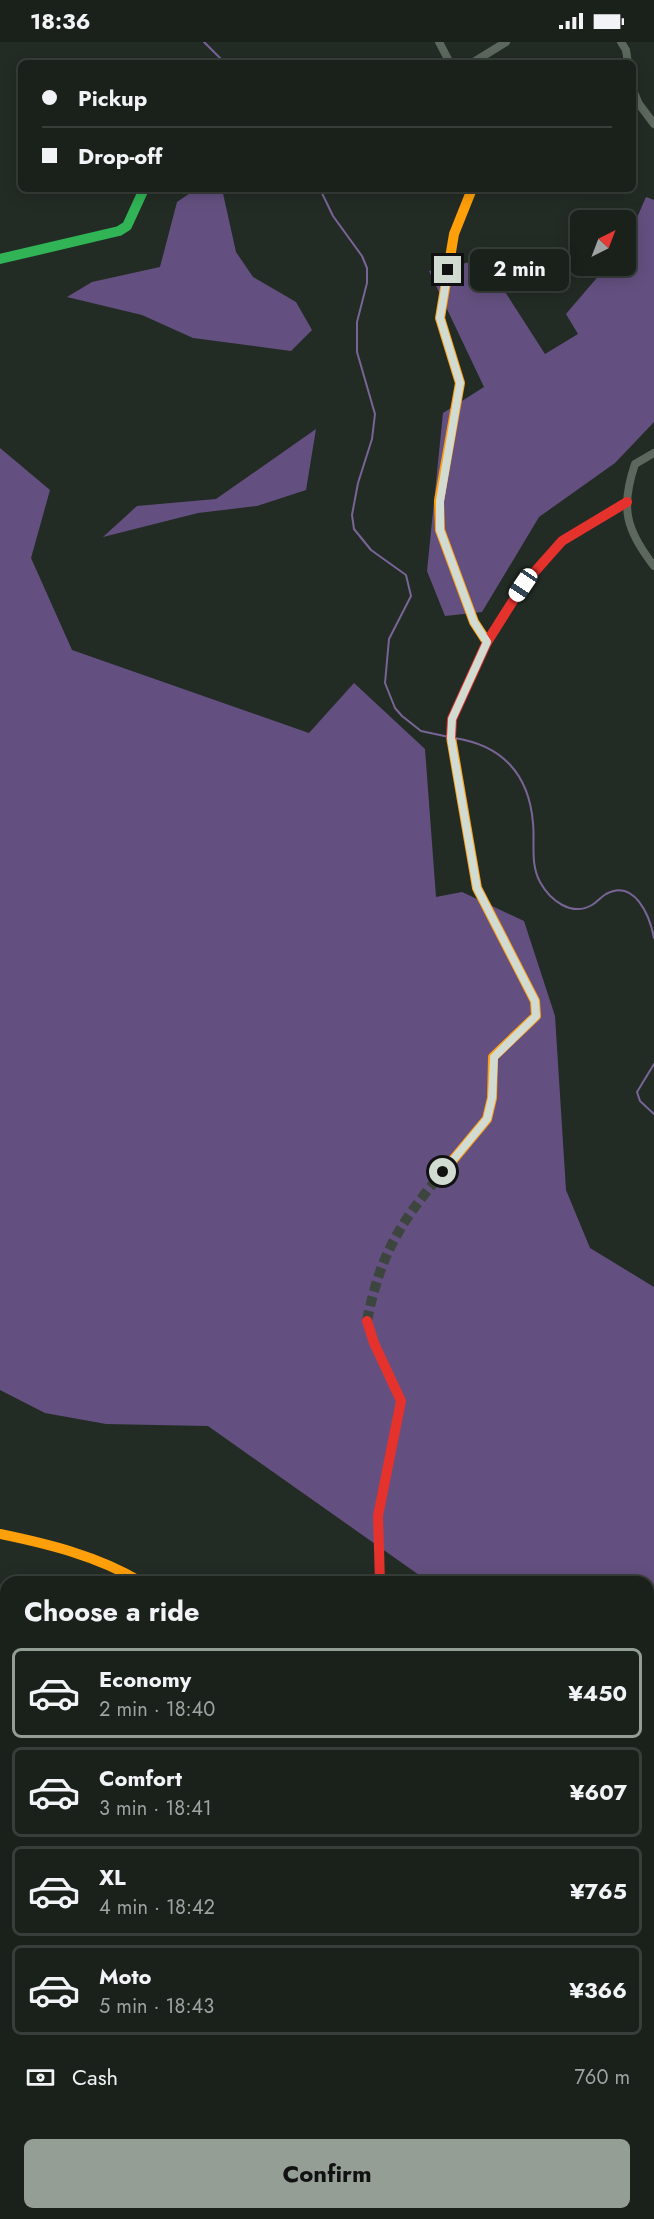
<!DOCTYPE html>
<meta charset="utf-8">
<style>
:root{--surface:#1a211b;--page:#232924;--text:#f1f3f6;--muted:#9fa3a3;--line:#383e3a;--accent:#949e94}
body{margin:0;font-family:Jost,sans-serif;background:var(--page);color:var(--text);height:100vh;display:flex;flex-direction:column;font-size:22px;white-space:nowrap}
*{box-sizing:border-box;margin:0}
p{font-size:20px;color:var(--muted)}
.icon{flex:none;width:33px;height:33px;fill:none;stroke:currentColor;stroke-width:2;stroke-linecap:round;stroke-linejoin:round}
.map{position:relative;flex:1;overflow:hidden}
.panel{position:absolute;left:0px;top:1534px;width:654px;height:644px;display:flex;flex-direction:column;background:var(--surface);border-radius:18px 18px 0 0;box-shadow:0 3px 15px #0003,0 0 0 2px var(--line)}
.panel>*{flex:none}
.guide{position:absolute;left:18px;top:18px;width:618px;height:132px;border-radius:9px;box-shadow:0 3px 15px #0003,0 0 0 2px var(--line);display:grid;align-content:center;height:132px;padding:0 24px;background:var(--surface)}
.needle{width:39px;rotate:42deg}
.fabs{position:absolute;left:570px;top:168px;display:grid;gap:12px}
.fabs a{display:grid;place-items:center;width:66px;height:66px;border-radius:9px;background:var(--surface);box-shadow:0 3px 15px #0003,0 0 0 2px var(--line);font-size:30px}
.end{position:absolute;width:27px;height:27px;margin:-14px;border:8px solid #d1dbd1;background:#111;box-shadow:0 0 0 3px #111}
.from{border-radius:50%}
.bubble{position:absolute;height:42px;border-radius:9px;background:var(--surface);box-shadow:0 3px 15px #0003,0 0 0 2px var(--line);font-size:20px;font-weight:700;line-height:42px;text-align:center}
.car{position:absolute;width:18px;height:36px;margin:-18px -9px;border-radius:8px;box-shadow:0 0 4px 2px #0007;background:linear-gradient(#fff 24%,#345 0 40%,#fff 0 76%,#345 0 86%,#fff 0)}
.guide b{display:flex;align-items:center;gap:21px;height:57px;font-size:22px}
.guide b+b{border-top:2px solid var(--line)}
.guide i{width:15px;height:15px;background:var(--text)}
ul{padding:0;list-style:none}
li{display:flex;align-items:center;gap:18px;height:90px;margin:0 12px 9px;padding:0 12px;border:3px solid var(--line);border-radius:9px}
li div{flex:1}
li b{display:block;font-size:22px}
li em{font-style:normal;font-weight:700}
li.active{border-color:var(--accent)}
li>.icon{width:54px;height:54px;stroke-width:1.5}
h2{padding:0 24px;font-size:27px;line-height:72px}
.pay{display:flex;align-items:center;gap:15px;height:66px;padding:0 24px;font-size:22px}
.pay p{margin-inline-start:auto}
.cta{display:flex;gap:12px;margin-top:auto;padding:12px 24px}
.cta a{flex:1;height:69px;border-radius:9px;background:var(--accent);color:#111;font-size:24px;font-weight:700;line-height:69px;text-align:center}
.status{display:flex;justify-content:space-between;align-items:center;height:42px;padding:0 30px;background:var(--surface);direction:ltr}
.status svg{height:16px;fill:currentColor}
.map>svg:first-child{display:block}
.forest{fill:#645080}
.water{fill:#796497}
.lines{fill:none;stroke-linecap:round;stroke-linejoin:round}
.stream{stroke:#796497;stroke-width:2}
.secondary-tunnel{stroke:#3d463e;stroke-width:10;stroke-dasharray:10 5;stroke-linecap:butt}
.street{stroke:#5c685d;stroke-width:8}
.fast{stroke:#30b455;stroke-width:10}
.slow{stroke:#ff9f0a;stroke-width:10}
.jam{stroke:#e5322d;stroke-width:10}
.rail-casing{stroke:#606a61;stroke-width:4.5}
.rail{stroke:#1f3020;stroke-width:2;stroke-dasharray:7;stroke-linecap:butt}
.route{stroke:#d1dbd1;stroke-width:8}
</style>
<div class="status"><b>18:36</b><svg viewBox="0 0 49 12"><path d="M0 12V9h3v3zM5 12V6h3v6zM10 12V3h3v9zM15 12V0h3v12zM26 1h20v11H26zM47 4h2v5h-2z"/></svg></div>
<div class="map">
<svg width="654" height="2177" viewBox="0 0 654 2177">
<rect width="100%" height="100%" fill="#232c24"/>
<g class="forest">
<polygon points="196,147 222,147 236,210 253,235 296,260 312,288 291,309 193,296 142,273 67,255 92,240 160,225 177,160"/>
<polygon points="646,155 654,158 654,380 615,421 539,475 482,570 445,574 427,529 443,371 484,345 429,229 484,217 545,312 578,292 566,272 607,224 626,224 626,201"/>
<polygon points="316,387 306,448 257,464 198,471 103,495 137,464 216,457"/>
<polygon points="0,406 50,448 31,516 72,608 309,691 354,641 425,707 436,855 462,850 524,879 555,974 566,1148 590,1206 654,1245 654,1836 648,1832 648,1540 429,1540 208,1384 106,1382 45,1371 0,1348"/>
</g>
<polygon class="water" points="147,2172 193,2172 194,2177 146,2177"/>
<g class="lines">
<g class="stream">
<polyline points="204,0 225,21"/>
<polyline points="320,147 333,174 362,214 367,226 367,241 357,280 357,310 375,372 372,397 358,441 352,473 354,487 371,508 406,533 411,554 389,597 385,641 395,666 402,674 421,689 449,695"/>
<path d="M454 696C502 703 529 732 533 781 535 801 530 821 540 840 550 858 571 875 592 863 597 860 601 855 606 852 635 836 650 875 654 896"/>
<polyline points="654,1022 637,1050 640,1059 654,1072"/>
<polyline points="0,1836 6,1842"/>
</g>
<path class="secondary-tunnel" d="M367 1279C380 1213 400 1180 443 1130"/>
<g class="street">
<polyline points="439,0 450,21"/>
<polyline points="621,0 626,8 628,21"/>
<polyline points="472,21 506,0"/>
<polyline points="633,48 639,62 654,82"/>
<path d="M654 411 635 422C620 466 626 488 654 524"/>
<polyline points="0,1959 6,1954"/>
<polyline points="0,1972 6,1983"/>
<polyline points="0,2070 6,2069"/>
<polyline points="226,2172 229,2177"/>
</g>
<g class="fast">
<polyline points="0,217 119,189 127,184 144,147"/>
<polyline points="648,1946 654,1947"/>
</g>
<g class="slow">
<polyline points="472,147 454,192 440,276 460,341 439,459 440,488 474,580 487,600"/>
<polyline points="443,1130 487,1077 492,1056 493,1015 536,974 535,959 477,846 451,695"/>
<path d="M0 1492C48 1502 98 1514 141 1540"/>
<polyline points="0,2132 6,2128"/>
</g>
<g class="jam">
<polyline points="451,695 452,677 487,600 523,543 562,499 627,460"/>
<polyline points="367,1279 374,1301 401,1359 378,1474 380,1540"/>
<polyline points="0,1695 6,1703"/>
<polyline points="321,2172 327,2177"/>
</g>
<g class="rail-casing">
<g id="rail">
<polyline points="0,1683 6,1686"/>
<polyline points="510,2172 516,2177"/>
</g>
</g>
<use href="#rail" class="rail"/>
</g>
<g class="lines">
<polyline class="route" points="443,1130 487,1077 492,1056 494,1015 536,974 535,959 477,846 451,696 452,677 487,600 474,580 440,488 440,459 460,341 440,276 448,228"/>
</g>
</svg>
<div class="fabs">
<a><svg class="needle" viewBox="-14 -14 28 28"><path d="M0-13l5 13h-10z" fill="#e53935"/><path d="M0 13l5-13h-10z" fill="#9fa3a3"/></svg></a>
</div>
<i class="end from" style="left:443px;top:1130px"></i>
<i class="end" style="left:448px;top:228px"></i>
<div class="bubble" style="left:470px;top:207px;width:99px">2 min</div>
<i class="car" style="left:523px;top:543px;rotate:214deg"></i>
<div class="guide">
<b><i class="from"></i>Pickup</b>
<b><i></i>Drop-off</b>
</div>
<section class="panel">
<h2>Choose a ride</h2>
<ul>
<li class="active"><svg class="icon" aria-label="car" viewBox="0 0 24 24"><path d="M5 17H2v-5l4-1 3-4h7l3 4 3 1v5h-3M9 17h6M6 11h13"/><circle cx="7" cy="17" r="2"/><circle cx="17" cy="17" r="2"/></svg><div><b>Economy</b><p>2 min · 18:40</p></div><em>¥450</em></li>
<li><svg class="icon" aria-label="car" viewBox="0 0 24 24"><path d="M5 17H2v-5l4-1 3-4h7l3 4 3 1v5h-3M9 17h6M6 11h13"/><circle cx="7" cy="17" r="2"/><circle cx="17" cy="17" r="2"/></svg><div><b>Comfort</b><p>3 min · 18:41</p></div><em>¥607</em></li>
<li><svg class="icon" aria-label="car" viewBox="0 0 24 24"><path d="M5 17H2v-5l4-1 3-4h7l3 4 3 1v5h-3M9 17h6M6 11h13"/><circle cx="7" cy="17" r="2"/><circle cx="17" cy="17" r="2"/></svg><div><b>XL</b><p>4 min · 18:42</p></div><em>¥765</em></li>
<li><svg class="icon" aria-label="car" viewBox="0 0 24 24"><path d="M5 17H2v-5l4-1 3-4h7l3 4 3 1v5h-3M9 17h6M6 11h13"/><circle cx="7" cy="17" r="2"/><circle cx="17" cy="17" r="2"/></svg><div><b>Moto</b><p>5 min · 18:43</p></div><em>¥366</em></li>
</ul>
<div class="pay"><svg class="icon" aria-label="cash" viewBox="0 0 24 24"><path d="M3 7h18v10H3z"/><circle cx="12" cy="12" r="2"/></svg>Cash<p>760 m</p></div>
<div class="cta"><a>Confirm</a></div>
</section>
</div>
